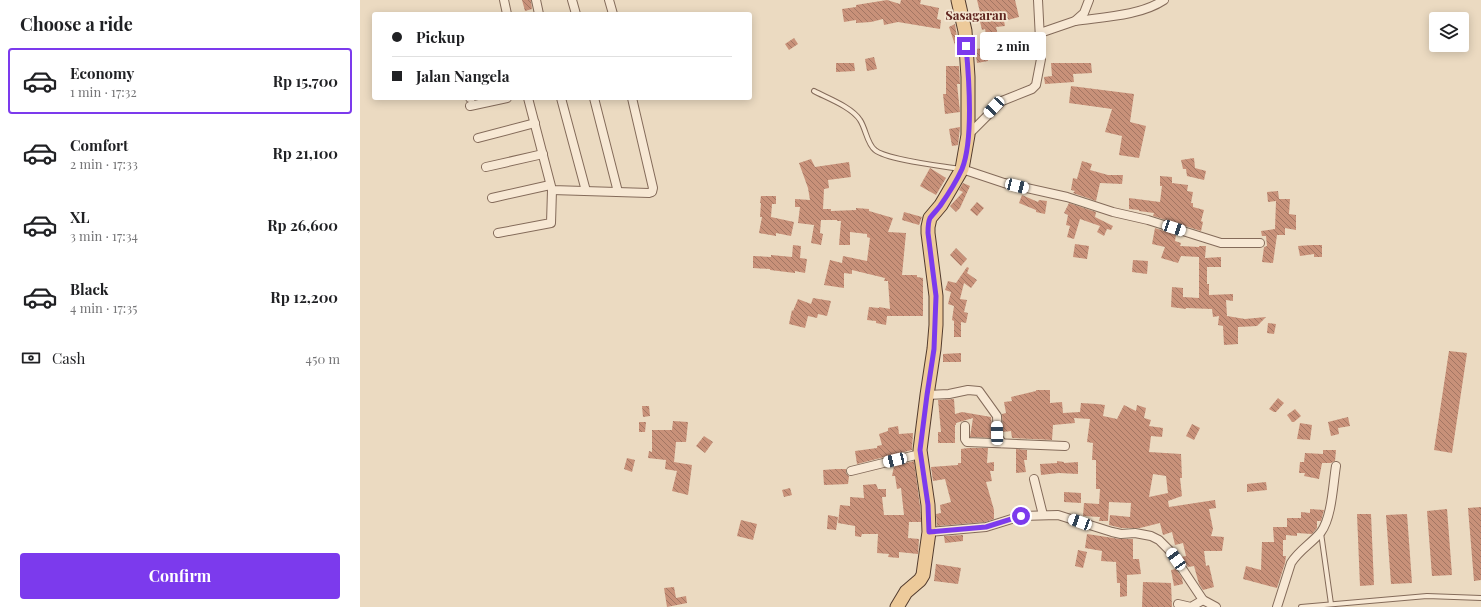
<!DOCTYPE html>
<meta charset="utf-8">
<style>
:root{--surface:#fff;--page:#f2f2f2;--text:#202124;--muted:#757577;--line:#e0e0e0;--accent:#7c3aed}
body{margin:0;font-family:"Playfair Display",serif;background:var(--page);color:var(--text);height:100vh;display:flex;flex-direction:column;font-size:15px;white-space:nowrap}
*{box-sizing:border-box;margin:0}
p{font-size:13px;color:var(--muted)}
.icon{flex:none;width:22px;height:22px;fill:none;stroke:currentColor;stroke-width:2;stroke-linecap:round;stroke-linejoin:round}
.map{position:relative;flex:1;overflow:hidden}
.side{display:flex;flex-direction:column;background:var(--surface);width:360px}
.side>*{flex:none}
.guide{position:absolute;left:12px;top:12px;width:380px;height:88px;border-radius:4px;box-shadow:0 2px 10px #0003;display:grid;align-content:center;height:88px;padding:0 20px;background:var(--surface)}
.fabs{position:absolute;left:1069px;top:12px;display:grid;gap:8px}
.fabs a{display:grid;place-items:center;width:40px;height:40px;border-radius:4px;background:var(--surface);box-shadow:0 2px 10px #0003;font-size:20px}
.end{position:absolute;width:18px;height:18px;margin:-9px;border:5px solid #7c3aed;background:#fff;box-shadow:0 0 0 2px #fff}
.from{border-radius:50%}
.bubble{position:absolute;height:28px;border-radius:4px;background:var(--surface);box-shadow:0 2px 10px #0003;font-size:13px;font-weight:700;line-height:28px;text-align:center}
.car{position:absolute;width:12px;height:24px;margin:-12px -6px;border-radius:5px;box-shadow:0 0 3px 1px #0007;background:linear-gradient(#fff 24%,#345 0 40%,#fff 0 76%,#345 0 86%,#fff 0)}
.guide b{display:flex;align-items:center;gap:14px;height:38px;font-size:15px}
.guide b+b{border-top:1px solid var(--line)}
.guide i{width:10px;height:10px;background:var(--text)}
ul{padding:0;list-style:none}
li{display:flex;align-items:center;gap:12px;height:66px;margin:0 8px 6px;padding:0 12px;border:2px solid transparent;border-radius:4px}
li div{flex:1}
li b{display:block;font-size:15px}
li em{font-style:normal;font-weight:700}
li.current{border-color:var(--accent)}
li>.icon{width:36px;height:36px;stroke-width:1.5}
h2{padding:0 20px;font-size:18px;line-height:48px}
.pay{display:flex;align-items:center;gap:10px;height:44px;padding:0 20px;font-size:15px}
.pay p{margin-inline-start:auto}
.primary-button{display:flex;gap:8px;margin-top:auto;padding:8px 20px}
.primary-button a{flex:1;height:46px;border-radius:4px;background:var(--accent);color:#fff;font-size:16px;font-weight:700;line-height:46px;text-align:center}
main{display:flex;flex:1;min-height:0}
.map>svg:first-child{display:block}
.building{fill:url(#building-back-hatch);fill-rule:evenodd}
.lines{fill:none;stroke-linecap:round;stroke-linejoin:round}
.lane-casing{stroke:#846b5a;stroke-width:6}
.street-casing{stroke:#846b5a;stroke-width:10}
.primary-casing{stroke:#523b2e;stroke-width:15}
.lane{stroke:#f7e8d4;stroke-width:4}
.street{stroke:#f7e8d4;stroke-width:8}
.primary{stroke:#edca9a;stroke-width:13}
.route{stroke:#7c3aed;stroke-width:5}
.labels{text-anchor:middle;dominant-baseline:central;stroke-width:3.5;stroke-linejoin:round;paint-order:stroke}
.quarter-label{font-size:13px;font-weight:bold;fill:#5f251f;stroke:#f3e5d0}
</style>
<main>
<section class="side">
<h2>Choose a ride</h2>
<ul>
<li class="current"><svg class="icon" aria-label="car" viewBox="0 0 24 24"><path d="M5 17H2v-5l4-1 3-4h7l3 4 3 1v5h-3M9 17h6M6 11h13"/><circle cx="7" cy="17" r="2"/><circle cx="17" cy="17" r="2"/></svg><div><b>Economy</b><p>1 min · 17:32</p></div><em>Rp 15,700</em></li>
<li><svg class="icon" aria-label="car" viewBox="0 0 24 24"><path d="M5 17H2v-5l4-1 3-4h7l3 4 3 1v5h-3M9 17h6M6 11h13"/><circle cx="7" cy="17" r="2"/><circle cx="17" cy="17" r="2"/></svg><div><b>Comfort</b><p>2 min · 17:33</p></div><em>Rp 21,100</em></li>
<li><svg class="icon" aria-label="car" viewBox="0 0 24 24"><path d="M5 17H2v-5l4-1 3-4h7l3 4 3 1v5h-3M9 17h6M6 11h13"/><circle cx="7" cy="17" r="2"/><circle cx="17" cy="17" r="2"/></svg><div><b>XL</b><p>3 min · 17:34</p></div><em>Rp 26,600</em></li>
<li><svg class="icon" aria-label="car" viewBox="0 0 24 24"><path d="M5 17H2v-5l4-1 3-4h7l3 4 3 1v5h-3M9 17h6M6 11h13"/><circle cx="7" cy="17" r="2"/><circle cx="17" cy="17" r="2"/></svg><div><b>Black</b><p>4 min · 17:35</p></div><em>Rp 12,200</em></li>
</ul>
<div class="pay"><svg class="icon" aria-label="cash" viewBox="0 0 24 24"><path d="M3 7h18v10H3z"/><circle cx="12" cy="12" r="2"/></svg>Cash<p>450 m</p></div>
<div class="primary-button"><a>Confirm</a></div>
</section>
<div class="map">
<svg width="1121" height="607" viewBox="0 0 1121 607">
<defs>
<pattern id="building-back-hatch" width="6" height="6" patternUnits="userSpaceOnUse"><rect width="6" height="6" fill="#c89179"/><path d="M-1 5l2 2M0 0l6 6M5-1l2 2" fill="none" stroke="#a37663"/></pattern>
</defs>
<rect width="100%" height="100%" fill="#ebdac1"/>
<g class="building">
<polygon points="162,0 171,0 172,9 165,11"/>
<polygon points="527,0 540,4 541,0 561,0 560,4 579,8 577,19 581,20 580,29 538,22 524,25 523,19 511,22 496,23 496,20 484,22 482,9 496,7 496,5"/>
<polygon points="617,0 655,0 659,17 644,21 645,26 636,27 640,44 629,47 625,29 622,30 618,13 620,12"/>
<polygon points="595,24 598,44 595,45 589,27"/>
<polygon points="434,38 438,44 429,50 425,44"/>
<polygon points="626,48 628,61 617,63 615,49"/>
<polygon points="514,57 517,69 507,71 505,59"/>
<polygon points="476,63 494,63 495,71 476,72"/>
<polygon points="691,63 731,63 732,73 713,74 714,82 685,84 684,77 692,76"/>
<polygon points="586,66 599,66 600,84 597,84 600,112 585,114 583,94 586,94"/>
<polygon points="711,86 774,94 770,122 786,126 779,158 759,155 762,136 745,132 752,109 709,103"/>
<polygon points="600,127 598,145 592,146 589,129"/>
<polygon points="834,158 835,168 846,171 844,180 827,176 826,169 823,169 821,160"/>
<polygon points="451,159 455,167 489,162 491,177 468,180 469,188 464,189 463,209 471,209 471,211 496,210 496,208 509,209 509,211 533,218 528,232 546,233 542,275 557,275 557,277 563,278 563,316 527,316 526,325 516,323 516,321 507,320 509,307 519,308 519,307 530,309 528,281 524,281 525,278 492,270 492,274 484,273 484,288 464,285 470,260 482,263 483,256 507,261 510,238 507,237 507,234 490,232 490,245 479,245 481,221 477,221 477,220 461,220 460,233 463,234 461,245 451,243 454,225 438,223 440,207 435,207 435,199 450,200 448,188 439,163"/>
<polygon points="722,161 732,164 730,170 748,175 763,175 762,184 740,183 736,201 713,193 715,191 711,190 713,178 717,179"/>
<polygon points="570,168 586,178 576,195 560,186"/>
<polygon points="800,176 812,177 812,183 828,185 827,191 833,192 831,203 833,203 833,207 844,210 841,221 843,222 841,231 793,216 794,213 779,211 779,210 769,209 769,198 800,202 802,186 800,186"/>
<polygon points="603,183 610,186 600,208 596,212 590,206 603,192 599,190"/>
<polygon points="918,191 919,199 930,199 929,214 936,215 936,230 925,228 925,235 917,235 913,263 902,262 904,247 907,246 906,236 902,236 901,231 915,229 916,201 908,202 907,192"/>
<polygon points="662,195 678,202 679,200 687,201 685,214 676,212 676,210 659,203"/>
<polygon points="401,196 416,196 416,204 412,204 411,217 434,222 431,236 416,233 416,236 399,233 402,217 400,217 401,203 400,203"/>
<polygon points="617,202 624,208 617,216 610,210"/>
<polygon points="709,203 736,212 735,217 753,226 751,230 747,229 744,236 737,232 740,226 720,219 714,239 707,237 710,226 706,225 708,215 704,213"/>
<polygon points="544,212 562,217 559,225 542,220"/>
<polygon points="795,228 816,235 815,241 821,243 820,246 839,247 839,246 846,246 845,258 861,257 861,267 847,267 847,284 849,284 849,295 873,294 873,301 866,300 867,316 885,319 906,317 897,326 878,327 878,344 864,345 863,326 858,325 859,316 853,317 852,309 826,308 826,309 811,307 812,287 823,288 823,297 839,298 839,257 821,256 818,263 801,258 805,247 792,244"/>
<polygon points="715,244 729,246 727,259 713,257"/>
<polygon points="433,245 441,246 440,258 447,259 445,273 435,271 435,273 410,270 410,269 393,268 393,256 411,257 411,255 432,257"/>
<polygon points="952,245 962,245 962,257 954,257 954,254 940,256 938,246"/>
<polygon points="596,248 607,259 601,266 590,255"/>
<polygon points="773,260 788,261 787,274 772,272"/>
<polygon points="607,267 609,268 607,273 617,280 611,288 604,283 600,299 607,300 604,312 608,313 606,323 601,322 601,337 594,337 594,321 592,320 594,306 588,304 591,292 585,290 588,281 596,283"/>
<polygon points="453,298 471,301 467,316 458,314 457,318 448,316 445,328 429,324 432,310 433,311 438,299 451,304"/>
<polygon points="908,323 916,324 914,334 907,333"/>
<polygon points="1089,351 1107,353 1092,453 1074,450"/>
<polygon points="601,353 601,362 583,362 583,354"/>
<path d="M676 390H690V403L702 402 703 413 720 412 721 403 737 404 745 405 743 416 757 419 764 405 776 411 777 405 786 408 784 418 791 420 789 426 803 428 802 437 791 436 789 452 821 454 822 478H820L822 496 808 501 809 507 855 500 856 508 849 509 853 529 851 536 864 537 862 551H844L846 566 849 565 854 587 843 590 839 584 834 566 828 567 821 557 826 556 823 543 815 545 812 532 803 535 800 523 780 528H761L749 525 750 515 770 517 771 503 749 502 748 521H739L740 517 723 516 724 503 739 504 740 489H736V460H732L733 443 727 442 730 419 714 418 715 423 693 425 692 440 652 438 651 431 643 432 642 414 646 413 644 402 652 401 651 397 676 391ZM793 474 806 476 808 493 789 497Z"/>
<polygon points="918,398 924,403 916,412 914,412 909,409"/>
<polygon points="594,399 595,414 602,412 631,417 633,438 610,437 613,418 596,423 596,425 595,425 595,443 578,443 578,432 581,432 578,400"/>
<polygon points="282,406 289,406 290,416 283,417"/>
<polygon points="935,409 941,416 934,422 932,422 927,415"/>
<polygon points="988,417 990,426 978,428 979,434 971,436 968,422"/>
<polygon points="313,421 328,422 326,442 316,442 314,462 332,465 328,495 312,491 317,471 305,469 306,460 288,458 289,451 292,452 292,430 312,430"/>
<polygon points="279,422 286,422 285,432 279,432"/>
<polygon points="940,423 952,425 950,440 937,439"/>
<polygon points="832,424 840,428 834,440 826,436"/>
<polygon points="538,426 539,434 553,433 552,450 497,464 495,451 517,448 517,446 522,445 519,434 528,431 528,428"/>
<polygon points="344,436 353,442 345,453 336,446"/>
<polygon points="608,448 628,448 627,463 634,462 634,471 630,471 632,481 626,482 634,510 634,519 625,522 577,526 576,514 581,513 580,505 591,502 585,479 573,481 571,467 598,465 598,463 601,463 601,449"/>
<polygon points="656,449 667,450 667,460 664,460 666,472 656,473"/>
<polygon points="963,450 976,450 975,461 971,463 962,463 959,479 944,476 945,473 939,473 940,462 944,462 945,453 963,454"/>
<polygon points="267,458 275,460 272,472 264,469"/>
<polygon points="554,461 560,506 561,522 549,522 548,538 559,539 558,554 539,552 539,558 528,557 529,554 517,553 518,534 502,534 501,537 495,536 495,526 478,523 480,505 490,506 490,497 504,498 503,485 516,484 518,489 526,489 526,497 522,497 524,515 544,515 541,488 537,489 535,476 532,476 534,466"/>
<polygon points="697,461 704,462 704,463 718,462 718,474 699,473 681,475 680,464 697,463"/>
<polygon points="476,469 486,469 486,473 489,476 488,484 464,485 463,470"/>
<polygon points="906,482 907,490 887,492 887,484"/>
<polygon points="430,488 432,495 424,497 422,490"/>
<polygon points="704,492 721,493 721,503 704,502"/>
<polygon points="1121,507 1121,580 1114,581 1108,508"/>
<polygon points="950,509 964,510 961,521 957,521 957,528 952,534 937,533 937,536 926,535 926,540 923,540 923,556 926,556 925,563 917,588 883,579 886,566 901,570 902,542 914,542 913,527 927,527 927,518 941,518 941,512 950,513"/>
<polygon points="1087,509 1092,575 1072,576 1067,511"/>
<polygon points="997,514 1011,514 1014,585 1000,586"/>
<polygon points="1047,514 1052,583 1031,584 1026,515"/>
<polygon points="468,515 478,517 476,530 467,529"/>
<polygon points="381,520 397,524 393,540 377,536"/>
<polygon points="727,534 760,539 773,539 773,559 779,559 781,574 767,575 767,596 760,597 760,583 757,583 756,562 741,561 742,551 725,548"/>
<polygon points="603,535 603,541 585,543 584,536"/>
<polygon points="718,550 727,552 723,568 715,566"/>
<polygon points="576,564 601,568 598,584 574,581"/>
<polygon points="816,569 822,578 823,584 814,586 811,570"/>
<polygon points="783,582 811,583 812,607 782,607"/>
<polygon points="314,587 316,598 326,596 327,603 307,607 304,588"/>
</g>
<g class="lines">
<g class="lane-casing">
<g id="lane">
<path d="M454 91C467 98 492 107 500 120 506 129 507 144 515 150 527 160 582 166 599 169"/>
<polyline points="961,533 971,604"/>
<polyline points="941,607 1067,596 1121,598"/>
</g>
</g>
<g class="street-casing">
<g id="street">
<polyline points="144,0 147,14"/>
<polyline points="176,0 179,14"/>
<polyline points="212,0 216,14"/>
<polyline points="249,0 253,14"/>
<path d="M715 21C743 17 780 16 804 0"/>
<polyline points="680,33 715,21 724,13 729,0"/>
<polyline points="110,98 111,98"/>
<polyline points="168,98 192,190 289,193 292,192 293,188 272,98"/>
<polyline points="201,98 226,191"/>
<polyline points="234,98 258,192"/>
<polyline points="110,106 147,98"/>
<polyline points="608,135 642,101 672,89 676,85 681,59 678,0"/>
<polyline points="118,138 175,123"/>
<polyline points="126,167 183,154"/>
<polyline points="602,169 644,183 707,197 753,212 788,220 861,243 900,243"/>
<polyline points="132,198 190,185"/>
<polyline points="138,233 191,223 192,190"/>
<polyline points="567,395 589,394 608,390 619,391 637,416 638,437 642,443"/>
<polyline points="605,426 605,439 607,442 705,446"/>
<polyline points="491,471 560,454"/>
<polyline points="674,479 683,515"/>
<polyline points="569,532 626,527 661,516 698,515 752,532 761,534 775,533 791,536 799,540 811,552 843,600 856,607"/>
<polyline points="818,604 831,607 843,600"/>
<path d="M917 607 931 563C939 550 952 543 961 532 972 517 973 484 976 466"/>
</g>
</g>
<g class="primary-casing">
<polyline id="primary" points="537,607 546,592 560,580 563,575 569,532 568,505 560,450 567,395 574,349 576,325 576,296 568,233 568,227 570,218 581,205 602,169 608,135 608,77 605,31 598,0"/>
</g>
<use href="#lane" class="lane"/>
<use href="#street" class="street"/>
<use href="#primary" class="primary"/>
</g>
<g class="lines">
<path class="route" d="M606 46C609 78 614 139 602 169 597 180 587 196 580 206 577 210 573 214 570 218 568 222 568 228 568 233L576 296 574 349 567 395 560 450 568 505 569 532 626 527 661 516"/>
</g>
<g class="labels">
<g class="quarter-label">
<text x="616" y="14">Sasagaran</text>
</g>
</g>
</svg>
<div class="fabs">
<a><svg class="icon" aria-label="layers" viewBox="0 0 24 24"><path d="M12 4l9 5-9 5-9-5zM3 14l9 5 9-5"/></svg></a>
</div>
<i class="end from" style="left:661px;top:516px"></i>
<i class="end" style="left:606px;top:46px"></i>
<div class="bubble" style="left:620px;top:32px;width:66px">2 min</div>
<i class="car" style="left:634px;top:107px;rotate:223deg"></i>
<i class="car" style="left:657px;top:186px;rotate:104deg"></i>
<i class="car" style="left:814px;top:228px;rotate:108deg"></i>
<i class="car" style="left:637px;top:433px;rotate:359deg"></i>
<i class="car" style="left:535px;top:460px;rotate:257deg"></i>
<i class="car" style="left:720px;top:522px;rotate:290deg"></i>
<i class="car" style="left:816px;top:559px;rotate:325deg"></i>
<div class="guide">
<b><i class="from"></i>Pickup</b>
<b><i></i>Jalan Nangela</b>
</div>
</div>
</main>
